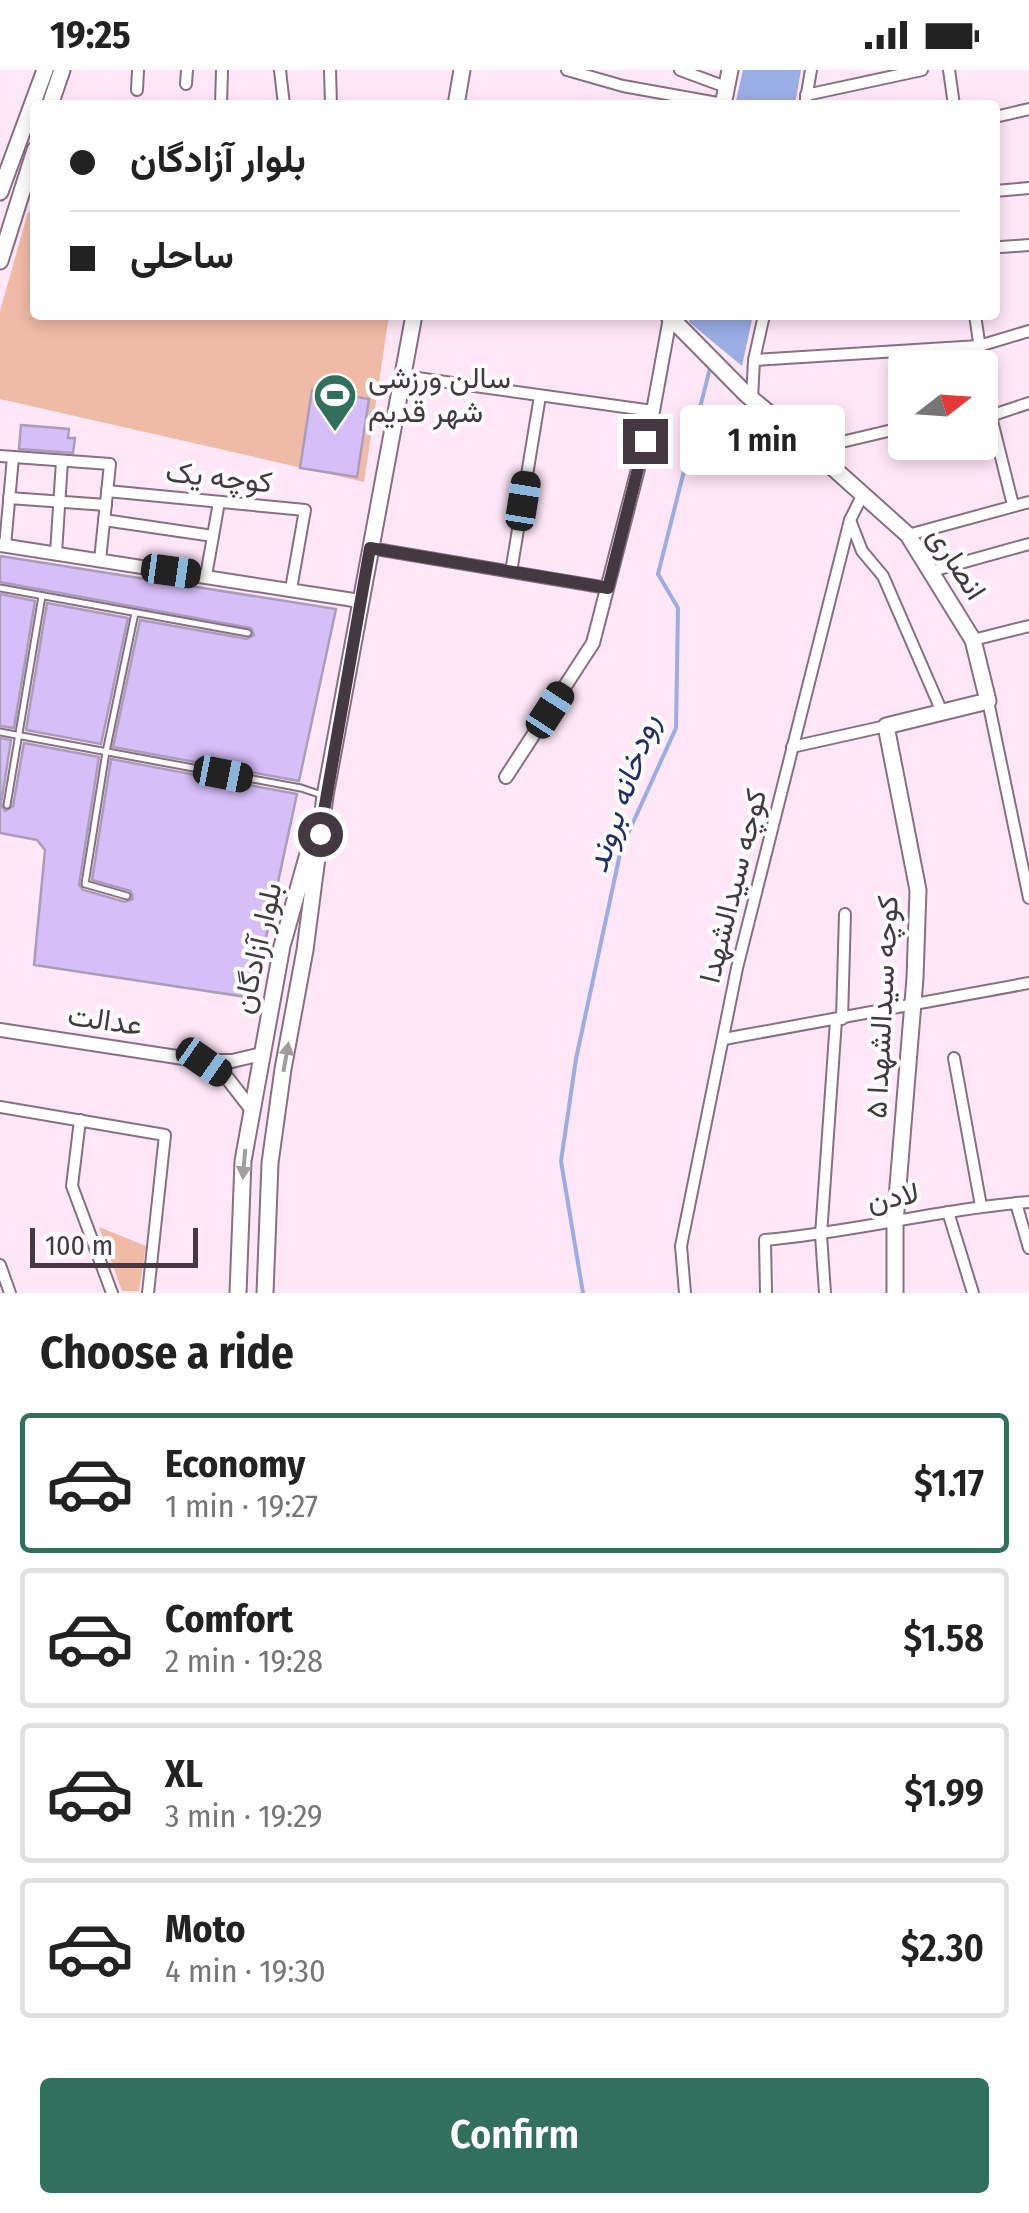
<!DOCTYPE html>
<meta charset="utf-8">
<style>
:root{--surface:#fff;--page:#f6f6f6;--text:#222;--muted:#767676;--line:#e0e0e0;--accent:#31705d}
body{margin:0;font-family:"Fira Sans Condensed",Vazirmatn,sans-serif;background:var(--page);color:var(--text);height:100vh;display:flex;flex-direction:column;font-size:38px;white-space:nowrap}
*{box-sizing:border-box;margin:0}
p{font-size:32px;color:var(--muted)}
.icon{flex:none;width:55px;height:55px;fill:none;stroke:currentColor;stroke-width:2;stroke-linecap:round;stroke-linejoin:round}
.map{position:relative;height:1223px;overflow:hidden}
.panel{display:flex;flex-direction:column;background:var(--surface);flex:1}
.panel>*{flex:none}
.banner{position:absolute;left:30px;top:30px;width:970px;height:220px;border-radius:10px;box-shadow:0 5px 15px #0003;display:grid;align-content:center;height:220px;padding:0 40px;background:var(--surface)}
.needle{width:65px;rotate:73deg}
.controls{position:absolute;left:888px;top:280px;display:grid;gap:20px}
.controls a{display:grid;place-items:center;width:110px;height:110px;border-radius:10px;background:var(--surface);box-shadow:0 5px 15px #0003;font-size:50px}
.scale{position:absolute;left:30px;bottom:25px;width:168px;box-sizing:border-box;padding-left:10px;border:5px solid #443941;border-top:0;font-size:28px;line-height:35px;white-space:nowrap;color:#443941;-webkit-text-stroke:8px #fcfcfc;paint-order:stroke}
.end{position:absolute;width:45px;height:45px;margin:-22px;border:12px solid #443941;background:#fff;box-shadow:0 0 0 5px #fff}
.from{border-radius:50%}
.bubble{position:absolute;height:70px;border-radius:10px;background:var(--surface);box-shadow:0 5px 15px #0003;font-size:32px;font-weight:600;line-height:70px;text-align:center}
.car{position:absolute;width:30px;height:60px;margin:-30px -15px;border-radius:12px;box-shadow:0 0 8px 2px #0007;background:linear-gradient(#222 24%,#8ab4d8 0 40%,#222 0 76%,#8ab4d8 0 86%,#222 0)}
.banner b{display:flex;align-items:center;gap:35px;height:95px;font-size:38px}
.banner b+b{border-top:2px solid var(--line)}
.banner i{width:25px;height:25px;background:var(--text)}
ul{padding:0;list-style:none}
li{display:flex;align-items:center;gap:30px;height:140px;margin:0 20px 15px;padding:0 20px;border:5px solid var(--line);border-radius:10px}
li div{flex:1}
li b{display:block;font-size:38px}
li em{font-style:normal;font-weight:600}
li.on{border-color:var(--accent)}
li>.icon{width:90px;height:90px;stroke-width:1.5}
h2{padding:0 40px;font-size:45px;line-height:120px}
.primary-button{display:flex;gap:20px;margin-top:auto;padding:20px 40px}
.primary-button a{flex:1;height:115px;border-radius:10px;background:var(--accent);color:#fff;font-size:40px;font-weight:600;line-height:115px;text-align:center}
.status{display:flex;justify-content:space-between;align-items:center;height:70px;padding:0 50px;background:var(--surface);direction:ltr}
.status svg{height:28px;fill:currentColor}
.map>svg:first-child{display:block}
.green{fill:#f0bba6}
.water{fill:#9aade5}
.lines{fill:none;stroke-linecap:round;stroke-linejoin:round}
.stream{stroke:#9aade5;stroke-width:4}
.building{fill:#d6bef8;stroke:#a99eba;stroke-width:2.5}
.service-casing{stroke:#886f81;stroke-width:9}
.minor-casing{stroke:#886f81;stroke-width:14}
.tertiary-casing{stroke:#886f81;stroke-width:16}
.secondary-casing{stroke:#886f81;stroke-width:19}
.service{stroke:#fff;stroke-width:5}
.minor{stroke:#fff;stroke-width:10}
.tertiary{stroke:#fff;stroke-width:12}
.secondary{stroke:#fff;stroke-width:15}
.oneway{fill:#a29ca0}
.route{stroke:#443941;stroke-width:12}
.labels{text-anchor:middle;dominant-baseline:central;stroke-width:8;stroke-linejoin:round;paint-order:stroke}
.poi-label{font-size:30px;fill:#443941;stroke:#fcfcfc;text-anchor:start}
.street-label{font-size:30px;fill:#443941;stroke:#fcfcfc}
.water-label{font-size:32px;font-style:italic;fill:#1f2d6e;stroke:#fcfcfc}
</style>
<div class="status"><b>19:25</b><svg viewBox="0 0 49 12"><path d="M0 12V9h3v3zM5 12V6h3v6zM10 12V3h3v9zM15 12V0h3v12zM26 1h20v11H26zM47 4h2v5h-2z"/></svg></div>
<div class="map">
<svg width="1029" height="1223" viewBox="0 0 1029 1223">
<rect width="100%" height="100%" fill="#ffe7f8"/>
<g class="green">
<polygon points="28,142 35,143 35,245 389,245 364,412 0,329 0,241"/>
<polygon points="99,1157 146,1176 139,1221 122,1221"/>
</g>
<g class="water">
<polygon points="743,0 801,0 795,35 735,35"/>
<polygon points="691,245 753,245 742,296 689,252"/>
</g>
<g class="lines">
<polyline class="stream" points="583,1223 561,1091 576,989 621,779 676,658 678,538 658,504 710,298"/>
</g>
<g class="building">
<polygon points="312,320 369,329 357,407 300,398"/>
<polygon points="21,355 69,359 68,368 75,368 73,383 19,379"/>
<polygon points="0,486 336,539 299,711 113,677 140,550 247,569 254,565 251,558 0,512"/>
<polygon points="0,524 35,531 14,658 0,656"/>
<polygon points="47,533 128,548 101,674 26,660"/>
<polygon points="0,668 11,670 1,734 5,741 13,736 24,673 99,687 79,815 83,820 125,832 133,829 131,821 92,810 111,689 297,724 253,928 34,895 45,780 37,770 0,763"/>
</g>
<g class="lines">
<g class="service-casing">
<g id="service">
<polyline points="0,518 248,563"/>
<polyline points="0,662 301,718 322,725"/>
<polyline points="7,735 42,526"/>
<polyline points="127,826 85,814 106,682 135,543"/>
</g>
</g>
<g class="minor-casing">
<g id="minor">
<polyline points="280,0 284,35"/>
<polyline points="330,0 331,35"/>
<polyline points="567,0 623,16 723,34"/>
<polyline points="680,0 726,17"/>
<polyline points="949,0 954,35"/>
<polyline points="186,14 187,0"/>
<polyline points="137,20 138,0"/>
<polyline points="806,25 922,0"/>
<polyline points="221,35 222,0"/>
<polyline points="805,35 811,0"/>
<polyline points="995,47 1029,39"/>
<polyline points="995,121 1029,118"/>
<polyline points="1001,177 1029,175"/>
<polyline points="975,245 989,339 1013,435"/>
<polyline points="754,290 979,276 1029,261"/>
<polyline points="403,306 653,341"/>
<polyline points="752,329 754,290 764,245"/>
<polyline points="993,345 1029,333"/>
<polyline points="812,379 905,357"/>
<polyline points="0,386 110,394 100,490"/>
<polyline points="107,421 305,440 291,519"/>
<polyline points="9,428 106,435"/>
<polyline points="104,450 213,466"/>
<polyline points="850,450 862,481 883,506 942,642"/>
<polyline points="908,465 1029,432"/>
<polyline points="5,476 13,387"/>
<polyline points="370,478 607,518"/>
<polyline points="56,483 62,391"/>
<polyline points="932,501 1029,474"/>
<polyline points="511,502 540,326"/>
<polyline points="206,506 219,432"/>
<polyline points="973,570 1029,556"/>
<polyline points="988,631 1029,828"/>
<polyline points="792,677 886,656"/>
<polyline points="842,949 845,844"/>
<polyline points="724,969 1029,913"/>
<polyline points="954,988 981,1136"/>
<polyline points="0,1037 165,1065 148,1223"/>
<polyline points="80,1050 72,1116 112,1223"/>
<polyline points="1016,1133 1029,1178"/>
<polyline points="948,1142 973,1223"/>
<polyline points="0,1195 10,1223"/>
<polyline points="685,1223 681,1176 737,898 850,450 862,426"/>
<path d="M766 1223 765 1170C854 1162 940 1139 1029 1132"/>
<polyline points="825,1223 821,1165 836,950"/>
</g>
</g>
<g class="tertiary-casing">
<g id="tertiary">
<polyline points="0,475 360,531"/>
<polyline points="506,707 593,573 653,341 670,248"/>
<polyline points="0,960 203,991 232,991 262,984"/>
<polyline points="203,991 228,1009 252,1040"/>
</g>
</g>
<g class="secondary-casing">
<g id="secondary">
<polyline points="50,35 62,0"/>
<polyline points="456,35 462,0"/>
<polyline points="723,35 730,0"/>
<polyline points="0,122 45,0"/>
<polyline points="0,191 35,80"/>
<polyline points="668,245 747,325 812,379 908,465 973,570 988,631 886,656 918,820 915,908 895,1153 895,1223"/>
<polyline points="238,1223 243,1091 282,876 311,773"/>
<polyline points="265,1223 270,1093 283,999 305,880 325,726 414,245"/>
</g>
</g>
<use href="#service" class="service"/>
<use href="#minor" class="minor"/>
<use href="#tertiary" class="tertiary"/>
<use href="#secondary" class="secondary"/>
</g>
<defs><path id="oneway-solid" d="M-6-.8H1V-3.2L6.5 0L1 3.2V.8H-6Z" transform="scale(2.5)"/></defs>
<g class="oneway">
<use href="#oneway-solid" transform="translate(286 987) rotate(-80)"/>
<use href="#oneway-solid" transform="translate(244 1094) rotate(95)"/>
</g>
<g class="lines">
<polyline class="route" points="320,764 370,478 608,518 645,371"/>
</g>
<defs>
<g id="stadium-pin" transform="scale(2.25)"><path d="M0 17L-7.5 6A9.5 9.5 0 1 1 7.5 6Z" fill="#31705d" stroke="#fcfcfc"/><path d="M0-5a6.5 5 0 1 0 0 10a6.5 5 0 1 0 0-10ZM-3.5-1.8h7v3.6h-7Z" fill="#fff"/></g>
</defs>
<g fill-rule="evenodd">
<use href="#stadium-pin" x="335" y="325"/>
</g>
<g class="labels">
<g class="poi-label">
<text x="368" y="308">سالن ورزشی<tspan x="368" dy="34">شهر قدیم</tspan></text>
</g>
<g class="street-label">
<text transform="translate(219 407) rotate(6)">کوچه یک</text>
<text transform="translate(957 493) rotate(57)">انصاری</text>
<text transform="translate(733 816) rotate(-76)">کوچه سیدالشهدا</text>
<text transform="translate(257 878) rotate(-77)">بلوار آزادگان</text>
<text transform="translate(882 937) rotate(-87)">کوچه سیدالشهدا ۵</text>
<text transform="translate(105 950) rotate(8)">عدالت</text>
<text transform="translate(893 1127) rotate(-10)">لادن</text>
</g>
<g class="water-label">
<text transform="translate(622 723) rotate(-71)">رودخانه بروند</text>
</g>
</g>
</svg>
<div class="controls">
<a><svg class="needle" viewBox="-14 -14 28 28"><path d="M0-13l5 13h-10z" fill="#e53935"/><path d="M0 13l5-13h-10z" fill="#767676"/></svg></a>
</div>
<div class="scale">100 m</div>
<i class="end from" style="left:320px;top:764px"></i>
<i class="end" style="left:645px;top:371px"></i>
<div class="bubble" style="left:680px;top:335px;width:165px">1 min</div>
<i class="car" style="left:523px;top:431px;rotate:9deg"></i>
<i class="car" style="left:171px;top:501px;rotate:98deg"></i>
<i class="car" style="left:550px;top:640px;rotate:33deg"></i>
<i class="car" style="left:223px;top:704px;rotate:101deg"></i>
<i class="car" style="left:204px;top:992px;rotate:125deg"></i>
<div class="banner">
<b><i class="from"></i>بلوار آزادگان</b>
<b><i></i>ساحلی</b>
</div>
</div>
<section class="panel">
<h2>Choose a ride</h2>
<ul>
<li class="on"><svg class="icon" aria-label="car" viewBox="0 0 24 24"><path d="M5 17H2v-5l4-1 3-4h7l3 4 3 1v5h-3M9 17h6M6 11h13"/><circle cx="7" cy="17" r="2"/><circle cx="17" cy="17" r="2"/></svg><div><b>Economy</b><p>1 min · 19:27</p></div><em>$1.17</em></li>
<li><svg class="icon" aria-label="car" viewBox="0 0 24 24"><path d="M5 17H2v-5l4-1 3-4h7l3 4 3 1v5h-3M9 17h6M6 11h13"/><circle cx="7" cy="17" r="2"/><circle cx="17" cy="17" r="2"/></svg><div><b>Comfort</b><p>2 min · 19:28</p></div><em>$1.58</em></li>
<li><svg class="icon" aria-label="car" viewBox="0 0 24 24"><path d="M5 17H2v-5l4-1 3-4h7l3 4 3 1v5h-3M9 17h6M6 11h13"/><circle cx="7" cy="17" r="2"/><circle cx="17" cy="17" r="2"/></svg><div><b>XL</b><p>3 min · 19:29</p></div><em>$1.99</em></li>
<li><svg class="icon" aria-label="car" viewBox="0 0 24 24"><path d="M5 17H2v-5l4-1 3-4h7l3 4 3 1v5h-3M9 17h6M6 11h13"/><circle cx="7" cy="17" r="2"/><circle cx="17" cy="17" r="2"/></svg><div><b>Moto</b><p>4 min · 19:30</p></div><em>$2.30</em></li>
</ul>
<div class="primary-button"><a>Confirm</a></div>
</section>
